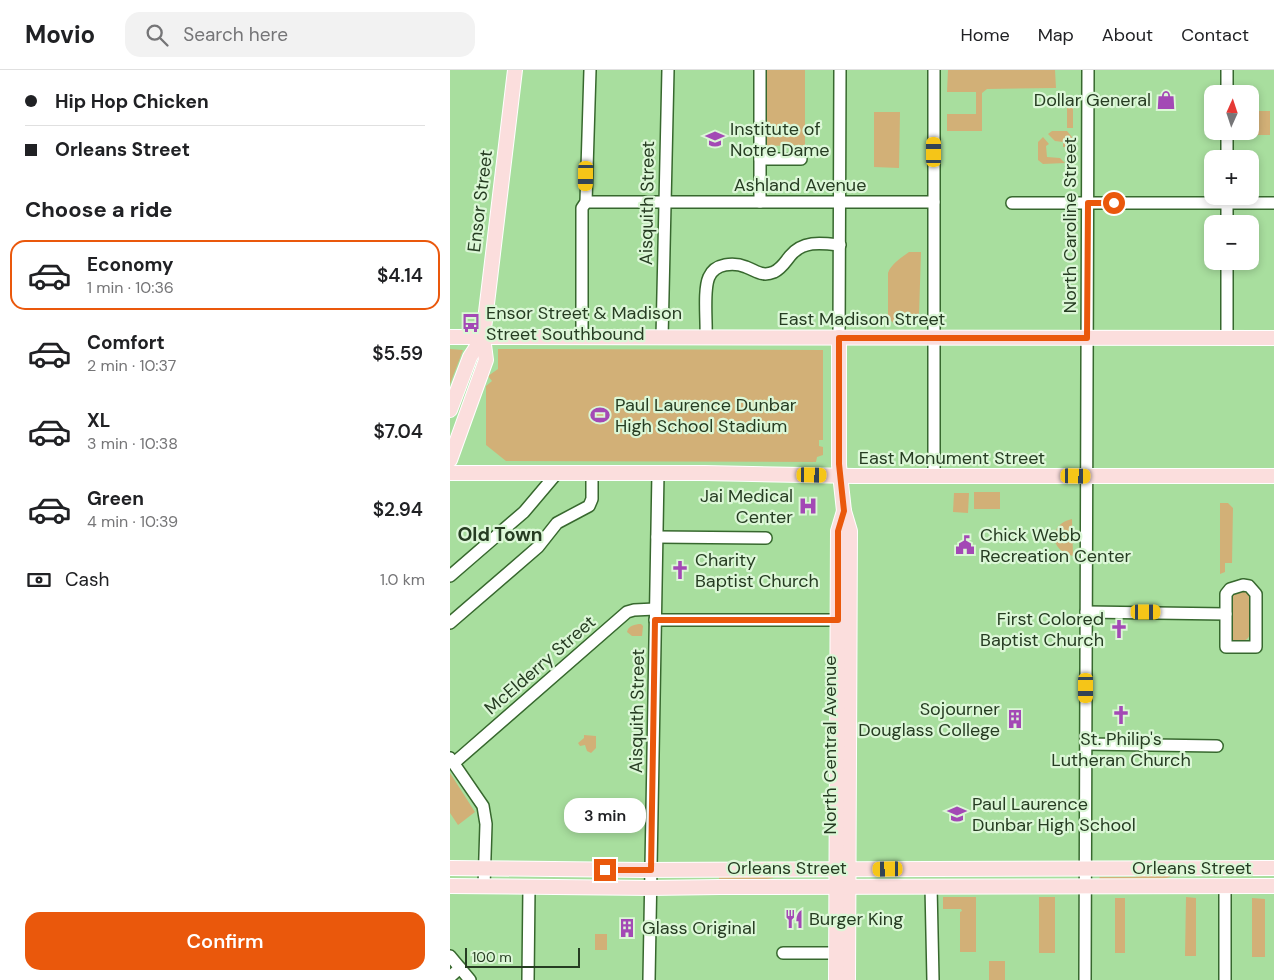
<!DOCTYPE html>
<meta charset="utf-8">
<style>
:root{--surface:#fff;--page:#f2f2f2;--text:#202124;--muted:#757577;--line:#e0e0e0;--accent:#ea580c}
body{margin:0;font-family:"DM Sans",sans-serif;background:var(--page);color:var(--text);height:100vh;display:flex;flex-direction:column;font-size:19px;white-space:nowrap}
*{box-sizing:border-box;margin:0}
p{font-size:16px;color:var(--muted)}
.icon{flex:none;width:28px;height:28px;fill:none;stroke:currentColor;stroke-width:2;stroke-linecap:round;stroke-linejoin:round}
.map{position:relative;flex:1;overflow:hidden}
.sheet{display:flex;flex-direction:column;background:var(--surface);width:450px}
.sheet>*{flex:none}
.hud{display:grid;align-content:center;height:110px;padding:0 25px;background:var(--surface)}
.needle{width:32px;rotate:3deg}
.fabs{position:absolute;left:754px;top:15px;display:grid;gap:10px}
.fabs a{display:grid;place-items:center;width:55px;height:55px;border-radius:10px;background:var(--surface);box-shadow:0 2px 8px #0003;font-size:25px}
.scale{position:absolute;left:15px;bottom:12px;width:115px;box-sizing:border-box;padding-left:5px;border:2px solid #263c22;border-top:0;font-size:14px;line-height:18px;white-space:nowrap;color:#263c22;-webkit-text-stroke:4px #dcf7d7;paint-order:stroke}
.end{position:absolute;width:22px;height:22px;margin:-11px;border:6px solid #ea580c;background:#fff;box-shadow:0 0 0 2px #fff}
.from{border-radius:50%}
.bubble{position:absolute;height:35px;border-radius:15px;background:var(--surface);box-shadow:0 2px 8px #0003;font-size:16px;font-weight:600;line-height:35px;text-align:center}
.car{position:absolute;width:15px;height:30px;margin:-15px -8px;border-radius:6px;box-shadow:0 0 4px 1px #0007;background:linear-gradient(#f5c518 24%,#345 0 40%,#f5c518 0 76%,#345 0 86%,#f5c518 0)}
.hud b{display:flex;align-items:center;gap:18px;height:48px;font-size:19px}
.hud b+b{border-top:1px solid var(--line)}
.hud i{width:12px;height:12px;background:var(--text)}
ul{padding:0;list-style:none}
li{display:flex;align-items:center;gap:15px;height:70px;margin:0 10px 8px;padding:0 15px;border:2px solid transparent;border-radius:15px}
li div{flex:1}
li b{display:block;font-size:19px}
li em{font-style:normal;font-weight:600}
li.current{border-color:var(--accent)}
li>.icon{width:45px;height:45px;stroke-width:1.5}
h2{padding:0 25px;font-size:22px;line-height:60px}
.pay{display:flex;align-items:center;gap:12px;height:55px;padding:0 25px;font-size:19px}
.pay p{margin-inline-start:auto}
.action{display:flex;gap:10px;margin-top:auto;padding:10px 25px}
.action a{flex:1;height:58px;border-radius:15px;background:var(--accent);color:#fff;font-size:20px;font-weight:600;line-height:58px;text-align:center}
header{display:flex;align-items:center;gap:30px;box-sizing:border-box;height:70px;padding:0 25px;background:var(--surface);border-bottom:1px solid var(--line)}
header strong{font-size:24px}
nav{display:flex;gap:28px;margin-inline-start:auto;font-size:18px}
.search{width:350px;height:45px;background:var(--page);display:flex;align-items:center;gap:12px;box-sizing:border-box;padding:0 18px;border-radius:15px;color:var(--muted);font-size:19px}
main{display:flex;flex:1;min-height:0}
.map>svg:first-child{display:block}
.green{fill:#d2b077}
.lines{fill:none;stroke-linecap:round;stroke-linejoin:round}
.minor-casing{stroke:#37682e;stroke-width:14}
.major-casing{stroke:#fff;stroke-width:16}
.minor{stroke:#fff;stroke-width:11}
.major{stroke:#fbdedd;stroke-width:14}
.route{stroke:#ea580c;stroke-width:6}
.labels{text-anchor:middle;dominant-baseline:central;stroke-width:4.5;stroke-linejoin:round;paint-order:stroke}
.poi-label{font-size:18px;fill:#263c22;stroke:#dcf7d7;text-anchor:start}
.street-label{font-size:18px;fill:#263c22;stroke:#dcf7d7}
.neighbourhood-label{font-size:19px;font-weight:bold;fill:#263c22;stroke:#dcf7d7}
</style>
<header>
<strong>Movio</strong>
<div class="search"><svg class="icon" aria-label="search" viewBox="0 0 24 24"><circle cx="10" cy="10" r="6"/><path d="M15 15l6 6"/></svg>Search here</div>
<nav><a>Home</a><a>Map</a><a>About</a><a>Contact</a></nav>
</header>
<main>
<section class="sheet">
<div class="hud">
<b><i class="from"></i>Hip Hop Chicken</b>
<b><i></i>Orleans Street</b>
</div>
<h2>Choose a ride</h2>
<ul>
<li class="current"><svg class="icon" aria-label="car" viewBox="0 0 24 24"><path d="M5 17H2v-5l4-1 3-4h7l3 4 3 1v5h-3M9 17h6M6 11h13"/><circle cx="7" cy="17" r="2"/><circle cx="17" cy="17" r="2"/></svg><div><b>Economy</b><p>1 min · 10:36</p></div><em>$4.14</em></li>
<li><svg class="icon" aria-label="car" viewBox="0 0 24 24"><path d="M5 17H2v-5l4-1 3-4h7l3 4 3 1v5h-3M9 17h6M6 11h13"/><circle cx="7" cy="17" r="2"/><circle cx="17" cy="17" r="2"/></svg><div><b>Comfort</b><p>2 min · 10:37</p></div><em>$5.59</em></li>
<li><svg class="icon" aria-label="car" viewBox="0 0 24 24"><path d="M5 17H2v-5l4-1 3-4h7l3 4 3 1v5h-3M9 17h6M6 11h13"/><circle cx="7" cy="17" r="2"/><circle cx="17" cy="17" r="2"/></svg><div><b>XL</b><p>3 min · 10:38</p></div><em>$7.04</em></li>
<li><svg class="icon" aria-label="car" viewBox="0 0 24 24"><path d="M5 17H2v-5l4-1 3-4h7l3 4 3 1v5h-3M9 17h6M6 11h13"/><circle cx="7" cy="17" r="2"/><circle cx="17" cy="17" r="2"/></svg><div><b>Green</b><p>4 min · 10:39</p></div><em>$2.94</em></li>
</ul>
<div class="pay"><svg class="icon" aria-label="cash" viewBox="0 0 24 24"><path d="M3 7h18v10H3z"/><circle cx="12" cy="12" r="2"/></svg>Cash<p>1.0 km</p></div>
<div class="action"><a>Confirm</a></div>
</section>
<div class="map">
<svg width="824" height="910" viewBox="0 0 824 910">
<rect width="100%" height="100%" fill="#a8de9e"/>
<g class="green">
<polygon points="316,0 355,0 355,75 316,76"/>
<polygon points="498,0 605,0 606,18 537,19 532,23 532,61 497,61 497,44 526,44 526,22 497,22"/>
<polygon points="617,26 623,27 623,58 617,58"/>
<polygon points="803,41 820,41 820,65 802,65"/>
<polygon points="424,42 450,42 449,98 424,97"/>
<polygon points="602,61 617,61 622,67 622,77 613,77 613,72 605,71 598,64"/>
<polygon points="593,67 599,74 596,76 597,87 610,88 615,93 593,94 588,90 588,72"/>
<path d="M459 182H471L469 245 467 247 465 246 460 253V256H458L457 253 444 254 438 247V203C441 194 451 188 459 182Z"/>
<polygon points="0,279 13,280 0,314"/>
<polygon points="48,279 373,280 373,370 369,370 369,376 373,377 373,385 367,387 366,392 56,391 36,375 36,316 42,311 38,306 48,299"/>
<rect x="524" y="422" width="26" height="17"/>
<polygon points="504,423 519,423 518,443 503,442"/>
<polygon points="770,433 778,433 783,438 782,493 775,493 775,502 770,504"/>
<path d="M622 449 623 486C599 481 598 454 622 449Z"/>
<path d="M792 520 797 522 800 527V565C795 573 790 573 783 570L780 565 781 529 783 524Z"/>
<path d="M191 554 193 556 192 566H182L177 562C178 556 185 554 191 554Z"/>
<polygon points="134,665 146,666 146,678 141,683 137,681 135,675 130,676 128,673 134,668"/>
<polygon points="0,703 25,742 8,755 0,743"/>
<polygon points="698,803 763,805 724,806 712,809 650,809 649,808 650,807 685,807"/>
<polygon points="285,805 323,805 323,808 304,811 269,810 269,807"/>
<polygon points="493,827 526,827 526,882 510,882 510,842 512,841 511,839 493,839"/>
<rect x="589" y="827" width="16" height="56"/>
<polygon points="736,827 746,828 746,886 735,886"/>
<rect x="665" y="828" width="10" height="55"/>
<polygon points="802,828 815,829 815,887 802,887"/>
<rect x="145" y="864" width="12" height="16"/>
<rect x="539" y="891" width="16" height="19"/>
</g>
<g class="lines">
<g class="minor-casing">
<g id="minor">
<polyline points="310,0 310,132"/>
<polyline points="777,0 777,24"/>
<polyline points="777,61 777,89"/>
<polyline points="310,89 351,89"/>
<polyline points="136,132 484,132"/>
<polyline points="562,133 824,133"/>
<polyline points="777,154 777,126"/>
<polyline points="132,267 132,138 136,132 140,0"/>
<polyline points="389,267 390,0"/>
<polyline points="212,268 218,0"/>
<path d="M256 268C257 252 253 220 259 207 265 193 284 192 296 197 307 201 312 207 324 202 332 198 335 192 340 186 353 170 372 173 390 175"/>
<polyline points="777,268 777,191"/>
<polyline points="484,407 484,0"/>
<polyline points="207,467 316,468"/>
<polyline points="0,506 74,442 107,403"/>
<polygon points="793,515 799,516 806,524 806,577 776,577 776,524 780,519"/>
<polyline points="636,542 776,544"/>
<polyline points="205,550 388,550"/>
<polyline points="0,553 88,477 107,453 139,436 142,429 142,403"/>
<polyline points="636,674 767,676"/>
<polyline points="0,688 33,736 36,754 34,817"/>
<polyline points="4,693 177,542 184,540 205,539"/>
<polyline points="481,816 483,910"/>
<polyline points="333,883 386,883"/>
<polyline points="0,886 20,910"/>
<polyline points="0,907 10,898"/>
<polyline points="78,910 79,817"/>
<polyline points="199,910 208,403"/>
<polyline points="635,910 638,0"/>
<polyline points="775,910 775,817"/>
</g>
</g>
<g class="major-casing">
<g id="major">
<polyline points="0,267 824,268"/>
<polyline points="389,267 389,395 394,441 400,461 398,910"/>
<polyline points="0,340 20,287 33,267"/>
<polyline points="0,390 36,290 33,267 65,0"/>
<polyline points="0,403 255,403 404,406 824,406"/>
<polyline points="0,798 192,800 824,798"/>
<polyline points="0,816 200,818 270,817 824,816"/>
<polyline points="386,910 388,461 394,441"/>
</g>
</g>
<use href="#minor" class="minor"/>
<use href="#major" class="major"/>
</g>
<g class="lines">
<polyline class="route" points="155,800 201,800 205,550 388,550 388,461 394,441 389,394 389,268 637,268 638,133 664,133"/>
</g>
<defs>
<g id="shop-bare" transform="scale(1.5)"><path d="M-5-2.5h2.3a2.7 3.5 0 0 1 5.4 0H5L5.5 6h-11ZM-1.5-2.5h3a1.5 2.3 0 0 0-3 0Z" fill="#a349b5" stroke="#dcf7d7" stroke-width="2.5" paint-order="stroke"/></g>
<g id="school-bare" transform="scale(1.5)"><path d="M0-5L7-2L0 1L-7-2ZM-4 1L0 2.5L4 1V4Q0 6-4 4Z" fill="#a349b5" stroke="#dcf7d7" stroke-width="2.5" paint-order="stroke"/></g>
<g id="bus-bare" transform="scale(1.5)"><path d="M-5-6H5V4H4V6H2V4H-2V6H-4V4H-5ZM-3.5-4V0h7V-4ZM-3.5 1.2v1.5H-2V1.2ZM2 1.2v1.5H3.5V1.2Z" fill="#a349b5" stroke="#dcf7d7" stroke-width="2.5" paint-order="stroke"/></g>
<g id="stadium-bare" transform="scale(1.5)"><path d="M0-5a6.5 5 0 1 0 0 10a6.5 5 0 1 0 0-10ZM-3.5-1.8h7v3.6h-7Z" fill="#a349b5" stroke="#dcf7d7" stroke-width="2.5" paint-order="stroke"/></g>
<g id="hospital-bare" transform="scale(1.5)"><path d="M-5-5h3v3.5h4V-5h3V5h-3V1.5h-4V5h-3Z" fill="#a349b5" stroke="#dcf7d7" stroke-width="2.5" paint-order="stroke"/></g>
<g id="civic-bare" transform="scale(1.5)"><path d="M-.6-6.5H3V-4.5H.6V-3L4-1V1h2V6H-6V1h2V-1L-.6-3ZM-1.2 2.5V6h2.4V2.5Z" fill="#a349b5" stroke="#dcf7d7" stroke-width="2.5" paint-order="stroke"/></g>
<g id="church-bare" transform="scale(1.5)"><path d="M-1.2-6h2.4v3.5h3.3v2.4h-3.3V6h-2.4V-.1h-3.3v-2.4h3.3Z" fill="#a349b5" stroke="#dcf7d7" stroke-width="2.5" paint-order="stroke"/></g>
<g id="building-bare" transform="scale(1.5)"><path d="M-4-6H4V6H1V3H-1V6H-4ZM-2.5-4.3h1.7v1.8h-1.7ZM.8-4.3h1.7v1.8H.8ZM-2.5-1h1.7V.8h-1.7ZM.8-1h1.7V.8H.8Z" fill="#a349b5" stroke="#dcf7d7" stroke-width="2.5" paint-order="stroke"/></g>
<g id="restaurant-bare" transform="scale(1.5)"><path d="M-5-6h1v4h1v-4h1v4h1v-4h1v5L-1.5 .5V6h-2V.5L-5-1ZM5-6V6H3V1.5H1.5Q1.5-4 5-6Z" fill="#a349b5" stroke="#dcf7d7" stroke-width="2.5" paint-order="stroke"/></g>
</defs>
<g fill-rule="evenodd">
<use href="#shop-bare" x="716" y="30"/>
<use href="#school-bare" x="265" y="69"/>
<use href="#bus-bare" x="21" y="253"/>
<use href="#stadium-bare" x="150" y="345"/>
<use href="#hospital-bare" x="358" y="436"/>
<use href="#civic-bare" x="515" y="475"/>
<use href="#church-bare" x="230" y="500"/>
<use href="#church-bare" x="669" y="559"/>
<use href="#church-bare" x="671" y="645"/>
<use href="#building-bare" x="565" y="649"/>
<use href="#school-bare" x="507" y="744"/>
<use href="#restaurant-bare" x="344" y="849"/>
<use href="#building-bare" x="177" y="858"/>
</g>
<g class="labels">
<g class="poi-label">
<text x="701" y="30" text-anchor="end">Dollar General</text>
<text x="280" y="59">Institute of<tspan x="280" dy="21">Notre Dame</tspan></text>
<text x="36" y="243">Ensor Street &amp; Madison<tspan x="36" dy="21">Street Southbound</tspan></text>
<text x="165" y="335">Paul Laurence Dunbar<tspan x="165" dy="21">High School Stadium</tspan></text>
<text x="343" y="426" text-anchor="end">Jai Medical<tspan x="343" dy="21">Center</tspan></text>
<text x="530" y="465">Chick Webb<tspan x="530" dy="21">Recreation Center</tspan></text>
<text x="245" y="490">Charity<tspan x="245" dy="21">Baptist Church</tspan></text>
<text x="654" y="549" text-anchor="end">First Colored<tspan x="654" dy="21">Baptist Church</tspan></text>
<text x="550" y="639" text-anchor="end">Sojourner<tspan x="550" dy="21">Douglass College</tspan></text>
<text x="671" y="669" text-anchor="middle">St. Philip's<tspan x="671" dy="21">Lutheran Church</tspan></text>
<text x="522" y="734">Paul Laurence<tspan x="522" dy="21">Dunbar High School</tspan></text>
<text x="359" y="849">Burger King</text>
<text x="192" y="858">Glass Original</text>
</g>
<g class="street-label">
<text x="350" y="115">Ashland Avenue</text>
<text transform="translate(30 131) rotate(-83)">Ensor Street</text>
<text transform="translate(197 133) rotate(-89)">Aisquith Street</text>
<text transform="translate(620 155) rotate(-90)">North Caroline Street</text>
<text x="412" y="249">East Madison Street</text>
<text x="502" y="388">East Monument Street</text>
<text transform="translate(90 595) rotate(-41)">McElderry Street</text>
<text transform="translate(187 641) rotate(-89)">Aisquith Street</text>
<text transform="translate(380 675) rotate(-90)">North Central Avenue</text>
<text x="337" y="798">Orleans Street</text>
<text x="742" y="798">Orleans Street</text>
</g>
<g class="neighbourhood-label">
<text x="50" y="464">Old Town</text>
</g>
</g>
</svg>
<div class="fabs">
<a><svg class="needle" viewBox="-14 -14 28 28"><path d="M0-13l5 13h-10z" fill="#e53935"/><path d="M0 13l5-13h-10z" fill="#757577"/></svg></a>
<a>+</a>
<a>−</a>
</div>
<div class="scale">100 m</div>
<i class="end from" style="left:664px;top:133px"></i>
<i class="end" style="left:155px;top:800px"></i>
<div class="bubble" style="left:114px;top:728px;width:82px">3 min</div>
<i class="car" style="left:484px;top:82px;rotate:0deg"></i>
<i class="car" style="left:136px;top:106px;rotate:181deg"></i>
<i class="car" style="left:362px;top:405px;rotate:91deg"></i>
<i class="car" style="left:626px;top:406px;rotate:91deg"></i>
<i class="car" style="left:696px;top:542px;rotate:90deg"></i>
<i class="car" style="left:636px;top:618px;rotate:180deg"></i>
<i class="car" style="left:438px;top:799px;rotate:269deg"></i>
</div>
</main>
